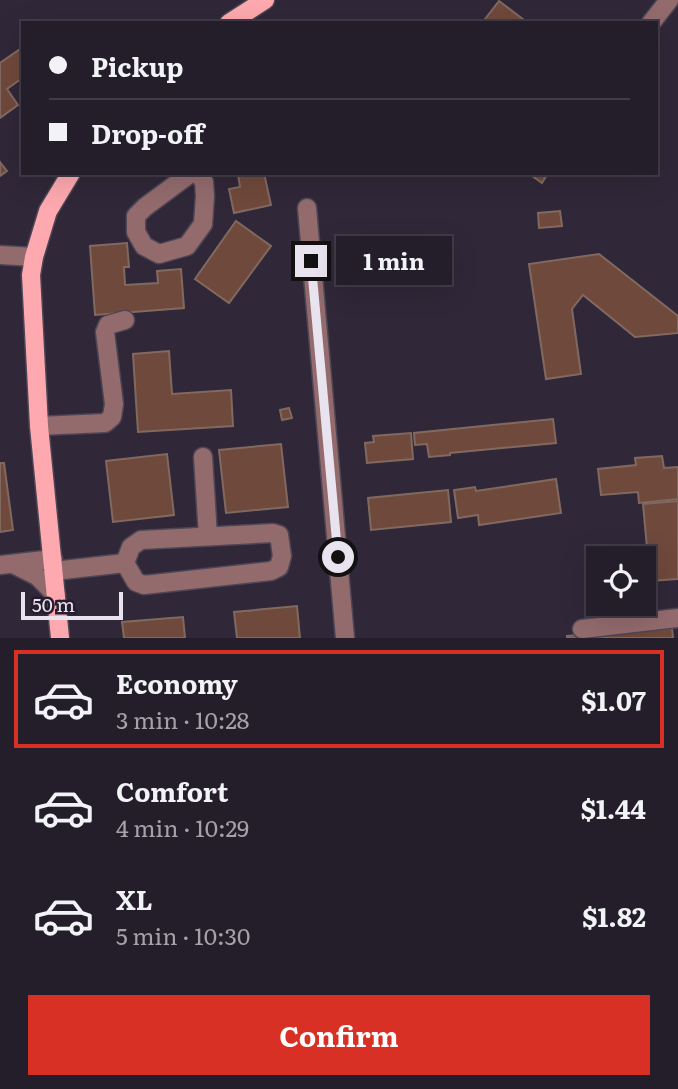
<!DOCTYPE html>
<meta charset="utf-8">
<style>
:root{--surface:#241d2a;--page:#302a36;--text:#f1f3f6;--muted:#a3a2a8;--line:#413b47;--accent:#d93025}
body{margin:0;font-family:Literata,serif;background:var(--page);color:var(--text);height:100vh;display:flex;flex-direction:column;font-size:26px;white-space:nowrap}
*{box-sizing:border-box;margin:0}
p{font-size:23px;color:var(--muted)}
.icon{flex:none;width:38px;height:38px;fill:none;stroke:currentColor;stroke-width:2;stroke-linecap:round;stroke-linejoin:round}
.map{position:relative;height:638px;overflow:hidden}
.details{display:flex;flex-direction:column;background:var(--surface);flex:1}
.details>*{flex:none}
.guide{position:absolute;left:21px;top:21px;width:637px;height:154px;border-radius:0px;box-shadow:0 7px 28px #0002,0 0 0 2px var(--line);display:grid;align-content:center;height:154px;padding:0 28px;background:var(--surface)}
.controls{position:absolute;left:586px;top:546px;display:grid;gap:14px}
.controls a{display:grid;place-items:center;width:70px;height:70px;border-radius:0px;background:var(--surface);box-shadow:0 7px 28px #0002,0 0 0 2px var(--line);font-size:35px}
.scale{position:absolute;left:21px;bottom:18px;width:102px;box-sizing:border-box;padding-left:7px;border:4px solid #e9e3ef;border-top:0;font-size:19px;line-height:24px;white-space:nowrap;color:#e9e3ef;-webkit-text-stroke:5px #261d2e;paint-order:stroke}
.end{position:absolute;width:32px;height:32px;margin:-16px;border:9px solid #e9e3ef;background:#111;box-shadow:0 0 0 4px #111}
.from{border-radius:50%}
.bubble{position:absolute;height:49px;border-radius:0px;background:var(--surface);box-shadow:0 7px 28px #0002,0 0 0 2px var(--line);font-size:23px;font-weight:700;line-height:49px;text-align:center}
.guide b{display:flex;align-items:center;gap:24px;height:66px;font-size:26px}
.guide b+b{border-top:2px solid var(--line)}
.guide i{width:18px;height:18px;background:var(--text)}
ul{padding:12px 0 0;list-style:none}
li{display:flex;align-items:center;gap:21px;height:98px;margin:0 14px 10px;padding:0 14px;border:4px solid transparent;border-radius:0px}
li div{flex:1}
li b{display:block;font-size:26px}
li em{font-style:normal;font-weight:700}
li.on{border-color:var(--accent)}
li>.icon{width:63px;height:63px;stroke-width:1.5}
.cta{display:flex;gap:14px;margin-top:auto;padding:14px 28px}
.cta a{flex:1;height:80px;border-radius:0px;background:var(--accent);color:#fff;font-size:28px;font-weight:700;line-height:80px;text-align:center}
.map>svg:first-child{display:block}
.building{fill:#6f493b;stroke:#816960;stroke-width:2}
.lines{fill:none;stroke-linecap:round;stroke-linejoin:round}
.minor-casing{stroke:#4e4555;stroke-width:21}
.major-casing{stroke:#4e4555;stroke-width:21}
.minor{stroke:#936b6d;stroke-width:18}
.major{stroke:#fda9af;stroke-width:18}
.route{stroke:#e9e3ef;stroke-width:9}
</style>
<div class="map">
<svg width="678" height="638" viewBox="0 0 678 638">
<rect width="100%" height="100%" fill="#302738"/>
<g class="building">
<polygon points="499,1 528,23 482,23"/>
<polygon points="23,47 23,82 21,79 7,89 18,105 0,118 0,63"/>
<polygon points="0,162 7,171 0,176"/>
<polygon points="229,173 264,173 271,205 234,213 229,189 240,187 238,174 229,176"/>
<polygon points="528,173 548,173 542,183"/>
<polygon points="560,211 562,226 539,228 538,213"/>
<polygon points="236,221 271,246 229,303 195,279"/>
<polygon points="127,243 129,267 124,267 125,285 158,283 157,271 181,269 184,308 95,315 90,246"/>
<polygon points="599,254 678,316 678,333 635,337 583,295 572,309 581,374 546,379 529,264"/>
<polygon points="169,351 172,394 231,390 233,426 138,432 133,354"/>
<polygon points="289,408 292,418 282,420 280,410"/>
<polygon points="553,419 556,443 450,453 450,455 429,457 427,444 415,445 414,433"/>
<polygon points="411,433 413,459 367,463 365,443 374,442 373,436"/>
<polygon points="281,444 288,507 226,513 219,450"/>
<polygon points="167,454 174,515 113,522 106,461"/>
<polygon points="662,456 664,468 678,467 678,499 639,503 638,492 601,495 598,469 636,465 635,458"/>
<polygon points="0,463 4,463 13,530 0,532"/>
<polygon points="556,479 561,513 479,525 478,515 458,518 454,490 475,487 476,491"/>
<polygon points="448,490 451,522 371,530 368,498"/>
<polygon points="678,501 678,579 650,581 643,504"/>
<polygon points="297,606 300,638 237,638 234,612"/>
<polygon points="183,617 185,638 124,638 122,622"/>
<polygon points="672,628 673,638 567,638 567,636"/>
</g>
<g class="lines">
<g class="minor-casing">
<g id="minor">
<polyline points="651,23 669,0"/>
<polyline points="191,173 145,207 136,216 136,232 144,246 159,254 187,246 203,224 205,196 204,182 198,173"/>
<polyline points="307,208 345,638"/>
<polyline points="0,255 34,257"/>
<polyline points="39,426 105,423 112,417 114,404 105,332 108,325 125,320"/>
<polyline points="203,457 208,536"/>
<polygon points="273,533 279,535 282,556 279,567 271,571 144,585 136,582 125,563 131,547 141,540"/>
<polyline points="13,564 37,576 56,595"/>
<polyline points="0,565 53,559"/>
<polyline points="54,571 125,563"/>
<polyline points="582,629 678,618"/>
</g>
</g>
<g class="major-casing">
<g id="major">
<polyline points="229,23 265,0"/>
<polyline points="60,638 39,426 31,275 34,257 48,211 71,173"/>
</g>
</g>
<use href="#minor" class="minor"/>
<use href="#major" class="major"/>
</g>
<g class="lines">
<polyline class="route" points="311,261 338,557"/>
</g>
</svg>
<div class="controls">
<a><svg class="icon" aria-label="locate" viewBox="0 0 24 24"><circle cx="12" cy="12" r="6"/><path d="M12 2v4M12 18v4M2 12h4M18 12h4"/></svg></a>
</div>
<div class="scale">50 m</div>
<i class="end from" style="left:338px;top:557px"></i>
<i class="end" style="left:311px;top:261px"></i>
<div class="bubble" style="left:336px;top:236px;width:116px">1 min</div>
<div class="guide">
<b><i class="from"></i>Pickup</b>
<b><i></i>Drop-off</b>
</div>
</div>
<section class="details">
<ul>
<li class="on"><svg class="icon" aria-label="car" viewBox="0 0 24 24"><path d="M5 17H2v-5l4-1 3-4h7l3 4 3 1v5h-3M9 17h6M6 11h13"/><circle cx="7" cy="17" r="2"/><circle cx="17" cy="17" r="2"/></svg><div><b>Economy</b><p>3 min · 10:28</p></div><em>$1.07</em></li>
<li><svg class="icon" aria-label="car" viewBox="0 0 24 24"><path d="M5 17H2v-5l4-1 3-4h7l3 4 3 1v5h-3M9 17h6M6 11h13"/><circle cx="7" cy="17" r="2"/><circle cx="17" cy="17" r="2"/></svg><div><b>Comfort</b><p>4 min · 10:29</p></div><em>$1.44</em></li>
<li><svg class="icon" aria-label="car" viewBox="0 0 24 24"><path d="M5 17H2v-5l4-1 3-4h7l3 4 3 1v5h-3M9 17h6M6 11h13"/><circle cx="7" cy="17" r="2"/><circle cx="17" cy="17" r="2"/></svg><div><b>XL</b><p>5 min · 10:30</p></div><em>$1.82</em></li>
</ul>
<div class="cta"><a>Confirm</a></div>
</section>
